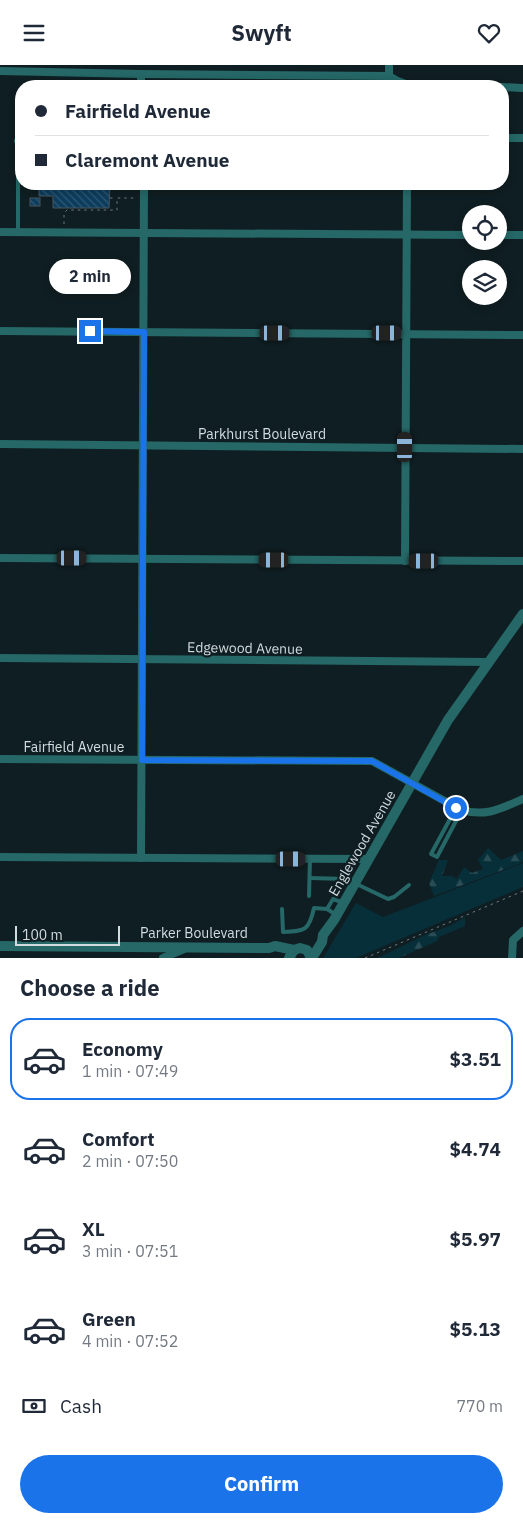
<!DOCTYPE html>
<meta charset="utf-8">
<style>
:root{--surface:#fff;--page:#f2f2f3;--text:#1f2937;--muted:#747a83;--line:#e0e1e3;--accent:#1a73e8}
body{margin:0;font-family:"IBM Plex Sans",sans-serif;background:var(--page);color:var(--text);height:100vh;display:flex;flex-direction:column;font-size:19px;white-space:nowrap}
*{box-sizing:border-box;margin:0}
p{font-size:16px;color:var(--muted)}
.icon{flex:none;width:28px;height:28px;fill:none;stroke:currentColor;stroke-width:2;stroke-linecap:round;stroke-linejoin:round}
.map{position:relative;height:893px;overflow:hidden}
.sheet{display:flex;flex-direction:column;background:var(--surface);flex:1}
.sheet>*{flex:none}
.banner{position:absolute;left:15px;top:15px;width:494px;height:110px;border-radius:20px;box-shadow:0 2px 8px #0003;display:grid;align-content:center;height:110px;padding:0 20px;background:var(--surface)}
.controls{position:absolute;left:462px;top:140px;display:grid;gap:10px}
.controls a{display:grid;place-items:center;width:45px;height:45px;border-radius:50%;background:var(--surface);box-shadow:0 2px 8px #0003;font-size:25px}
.scale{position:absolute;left:15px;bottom:12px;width:105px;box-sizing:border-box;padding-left:5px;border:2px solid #d2dcdf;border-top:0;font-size:14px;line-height:18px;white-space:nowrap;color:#d2dcdf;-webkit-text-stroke:4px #0f1e22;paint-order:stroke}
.end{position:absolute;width:22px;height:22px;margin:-11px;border:6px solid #1a73e8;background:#fff;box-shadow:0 0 0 2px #fff}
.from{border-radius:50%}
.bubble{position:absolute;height:35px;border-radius:18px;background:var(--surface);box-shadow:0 2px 8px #0003;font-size:16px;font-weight:800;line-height:35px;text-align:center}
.car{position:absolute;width:15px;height:30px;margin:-15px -8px;border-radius:6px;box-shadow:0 0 4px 1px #0007;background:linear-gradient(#222 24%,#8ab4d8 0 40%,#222 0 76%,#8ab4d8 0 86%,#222 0)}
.banner b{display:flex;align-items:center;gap:18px;height:48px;font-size:19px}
.banner b+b{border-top:1px solid var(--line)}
.banner i{width:12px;height:12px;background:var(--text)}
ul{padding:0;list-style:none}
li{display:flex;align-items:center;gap:15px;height:82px;margin:0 10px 8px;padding:0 10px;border:2px solid transparent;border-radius:20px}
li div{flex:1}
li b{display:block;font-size:19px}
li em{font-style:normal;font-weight:800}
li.current{border-color:var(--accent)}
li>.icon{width:45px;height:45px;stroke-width:1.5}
h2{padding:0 20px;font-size:22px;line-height:60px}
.pay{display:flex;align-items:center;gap:12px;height:55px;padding:0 20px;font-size:19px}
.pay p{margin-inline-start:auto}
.cta{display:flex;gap:10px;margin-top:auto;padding:10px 20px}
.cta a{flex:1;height:58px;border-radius:30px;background:var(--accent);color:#fff;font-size:20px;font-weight:800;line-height:58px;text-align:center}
header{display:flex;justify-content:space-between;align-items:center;height:65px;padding:0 20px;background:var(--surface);font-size:22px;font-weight:800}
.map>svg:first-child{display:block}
.green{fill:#072f39}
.forest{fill:url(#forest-firs)}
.building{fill:url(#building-back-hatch);stroke:#48545e}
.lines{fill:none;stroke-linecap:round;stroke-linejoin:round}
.path{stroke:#6e7a7e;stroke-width:1;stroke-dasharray:2.5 4;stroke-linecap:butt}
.service{stroke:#256867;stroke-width:4}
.minor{stroke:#256867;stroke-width:8}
.tertiary{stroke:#256867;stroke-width:10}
.route{stroke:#1a73e8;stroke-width:6}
.labels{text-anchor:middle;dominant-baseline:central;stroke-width:4.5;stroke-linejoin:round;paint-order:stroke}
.street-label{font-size:14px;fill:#d2dcdf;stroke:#0f1e22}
</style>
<header><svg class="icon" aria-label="menu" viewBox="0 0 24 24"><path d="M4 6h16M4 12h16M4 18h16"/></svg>Swyft<svg class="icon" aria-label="heart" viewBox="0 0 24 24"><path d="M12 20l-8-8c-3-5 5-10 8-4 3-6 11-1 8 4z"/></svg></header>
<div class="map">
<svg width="523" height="893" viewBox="0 0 523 893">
<defs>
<pattern id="forest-firs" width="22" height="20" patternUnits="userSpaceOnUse" patternTransform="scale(1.25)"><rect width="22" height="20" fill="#072f39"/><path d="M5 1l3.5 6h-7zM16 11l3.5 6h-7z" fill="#2a4d55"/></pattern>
<pattern id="building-back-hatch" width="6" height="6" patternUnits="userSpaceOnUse" patternTransform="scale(1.25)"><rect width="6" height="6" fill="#0d3d5d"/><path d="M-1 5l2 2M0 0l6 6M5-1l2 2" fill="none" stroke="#2f5874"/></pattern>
</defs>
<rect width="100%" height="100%" fill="#0f1e22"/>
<polygon class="green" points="523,798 523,822 356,893 323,893 356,838 383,852"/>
<g class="forest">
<polygon points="488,783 501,795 523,786 523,796 521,798 434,831 429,818 439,795 448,795 442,811 452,811 457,814 464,802 472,808 483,804 478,795"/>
<polygon points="465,852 465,861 439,872 437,876 399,893 378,893 425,870 450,861"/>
</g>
<g class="building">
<polygon points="39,119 110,119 109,143 53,143 53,131 39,131"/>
<rect x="30" y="133" width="10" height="8"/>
</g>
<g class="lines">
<g class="path">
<polyline points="110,133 116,133"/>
<polyline points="64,159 64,148 67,145 117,145 117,133 136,133"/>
<polyline points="365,893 523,826"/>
</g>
<g class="service">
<polyline points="18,167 18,77"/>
<polyline points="456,743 431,789 437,792 457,754 464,746"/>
<polyline points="310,813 346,814 388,834 394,832 409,820"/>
<polyline points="309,831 310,794"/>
<path d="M282 844 283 867C305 866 309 866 314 843L327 844 335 849"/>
<polyline points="327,844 333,834 344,838"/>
</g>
<g class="minor">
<path d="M0 6 141 9 389 11C399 18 410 21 422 21"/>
<polyline points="389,11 389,0"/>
<polyline points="141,21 141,9"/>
<polyline points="502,22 523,23"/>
<polyline points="502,73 523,73"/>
<polyline points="18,76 21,74"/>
<polyline points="0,167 471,170"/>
<polyline points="499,170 523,170"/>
<polyline points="0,266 523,270"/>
<polyline points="0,379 523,384"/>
<polyline points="0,493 523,496"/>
<polyline points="405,496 407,119"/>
<polyline points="0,593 489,597"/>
<path d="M0 694 372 696 461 745C486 752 500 744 523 734"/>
<polyline points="0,792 369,794"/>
<polyline points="141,793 144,119"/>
<polyline points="163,893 184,884"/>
<polyline points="512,893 513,875 523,866"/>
</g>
<g class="tertiary">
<polyline points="0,881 269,883 275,881 294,885"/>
<polyline points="289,893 294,885 300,883 307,885 311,893"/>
<polyline points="312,893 322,877 323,870 334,855 448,655 523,549"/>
</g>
</g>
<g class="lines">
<polyline class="route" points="90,266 144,267 142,695 372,696 456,743"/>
</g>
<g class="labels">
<g class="street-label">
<text x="262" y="369">Parkhurst Boulevard</text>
<text transform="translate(245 583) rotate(1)">Edgewood Avenue</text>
<text x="74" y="682">Fairfield Avenue</text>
<text transform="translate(362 778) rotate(-60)">Englewood Avenue</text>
<text x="194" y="868">Parker Boulevard</text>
</g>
</g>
</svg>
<div class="controls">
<a><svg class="icon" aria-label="locate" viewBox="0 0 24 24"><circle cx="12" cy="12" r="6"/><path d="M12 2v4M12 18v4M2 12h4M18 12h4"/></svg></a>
<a><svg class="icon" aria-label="layers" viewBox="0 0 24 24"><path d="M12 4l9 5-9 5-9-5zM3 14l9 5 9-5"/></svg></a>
</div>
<div class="scale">100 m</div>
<i class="end from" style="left:456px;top:743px"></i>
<i class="end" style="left:90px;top:266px"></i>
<div class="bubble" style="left:49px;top:194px;width:82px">2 min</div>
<i class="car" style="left:275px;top:268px;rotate:90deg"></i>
<i class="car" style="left:387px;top:268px;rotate:90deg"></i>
<i class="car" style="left:405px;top:382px;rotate:0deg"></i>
<i class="car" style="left:72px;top:493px;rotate:90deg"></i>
<i class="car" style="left:274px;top:495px;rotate:270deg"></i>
<i class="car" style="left:424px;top:496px;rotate:270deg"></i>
<i class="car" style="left:291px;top:794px;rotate:90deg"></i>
<div class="banner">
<b><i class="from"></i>Fairfield Avenue</b>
<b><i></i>Claremont Avenue</b>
</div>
</div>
<section class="sheet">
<h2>Choose a ride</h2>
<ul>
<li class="current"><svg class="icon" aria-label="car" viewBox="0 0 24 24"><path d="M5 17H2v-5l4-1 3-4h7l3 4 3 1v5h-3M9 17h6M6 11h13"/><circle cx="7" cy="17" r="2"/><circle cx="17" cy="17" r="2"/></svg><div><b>Economy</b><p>1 min · 07:49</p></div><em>$3.51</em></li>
<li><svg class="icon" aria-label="car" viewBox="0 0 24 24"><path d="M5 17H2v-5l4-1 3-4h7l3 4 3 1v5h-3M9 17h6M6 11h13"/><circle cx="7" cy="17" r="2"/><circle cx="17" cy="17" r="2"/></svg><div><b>Comfort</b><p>2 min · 07:50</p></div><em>$4.74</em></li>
<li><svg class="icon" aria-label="car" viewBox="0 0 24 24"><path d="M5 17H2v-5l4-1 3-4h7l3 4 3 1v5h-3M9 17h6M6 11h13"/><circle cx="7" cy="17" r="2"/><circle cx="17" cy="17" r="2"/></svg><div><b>XL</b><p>3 min · 07:51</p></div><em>$5.97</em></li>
<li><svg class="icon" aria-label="car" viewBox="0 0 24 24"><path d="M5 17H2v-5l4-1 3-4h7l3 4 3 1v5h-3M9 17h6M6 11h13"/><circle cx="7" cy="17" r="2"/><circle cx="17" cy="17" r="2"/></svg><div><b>Green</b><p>4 min · 07:52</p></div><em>$5.13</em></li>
</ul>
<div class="pay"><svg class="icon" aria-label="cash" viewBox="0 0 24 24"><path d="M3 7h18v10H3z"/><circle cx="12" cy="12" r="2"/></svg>Cash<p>770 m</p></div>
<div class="cta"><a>Confirm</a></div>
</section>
